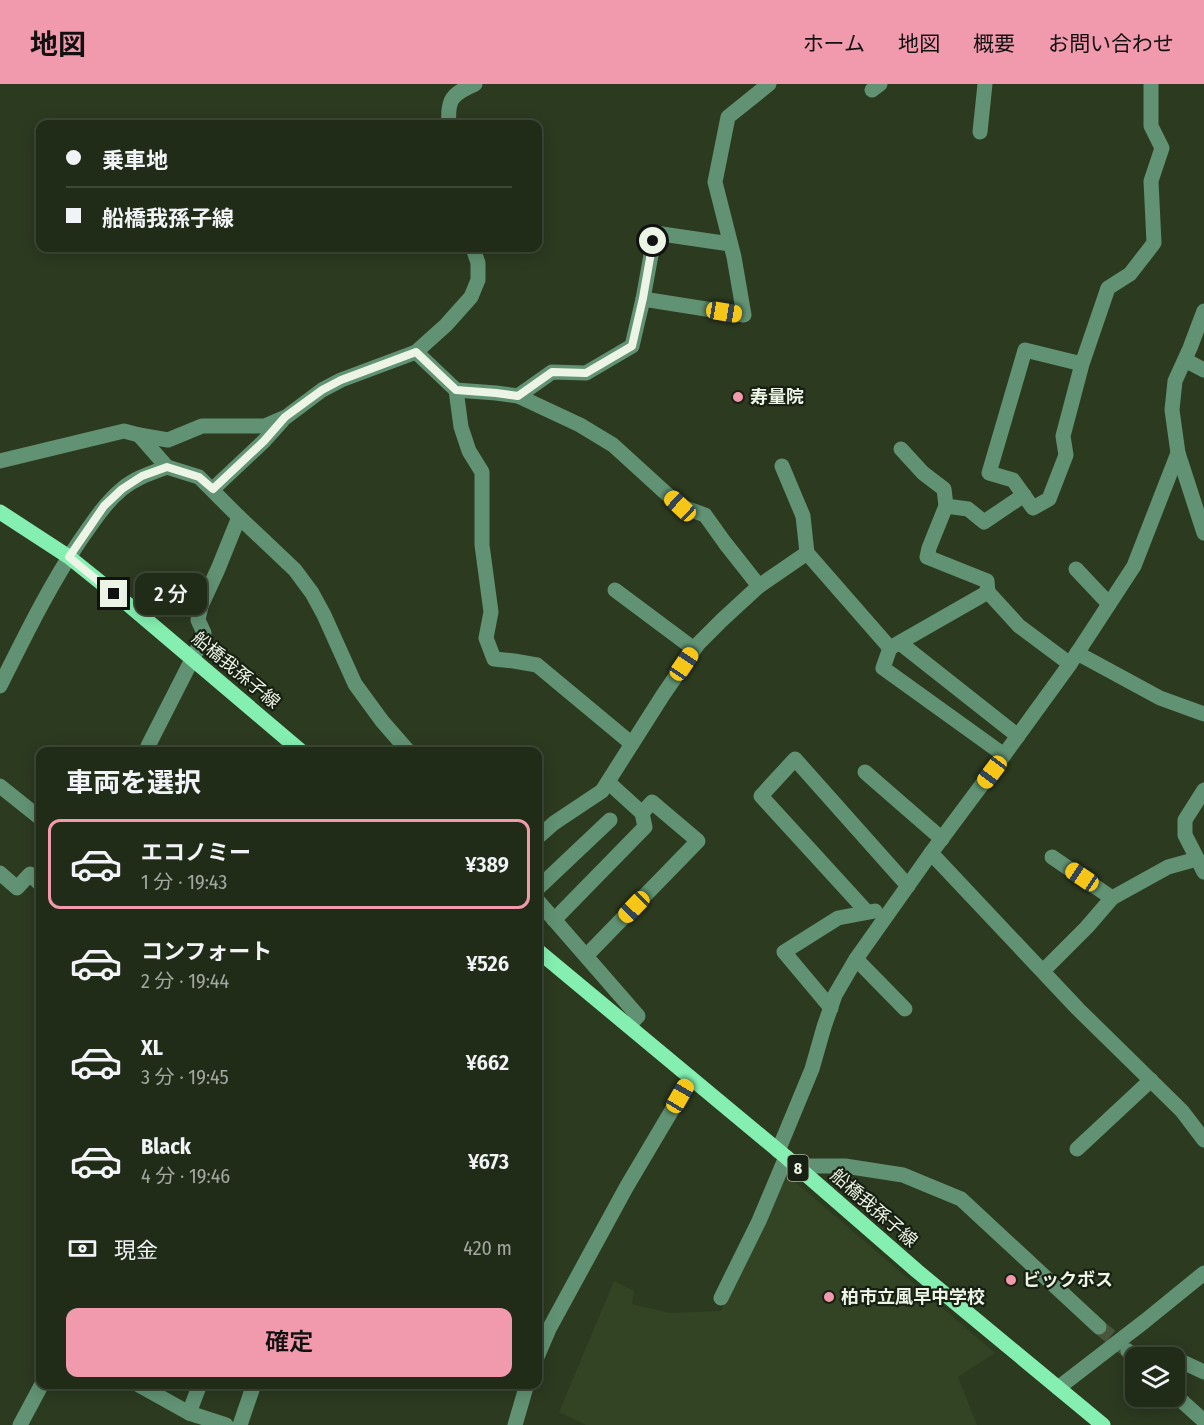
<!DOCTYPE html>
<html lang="ja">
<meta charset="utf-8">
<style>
:root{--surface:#212c18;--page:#293421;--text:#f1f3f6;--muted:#a2a7a2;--line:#3e4837;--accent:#f29aad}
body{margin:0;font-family:"Fira Sans Condensed","Noto Sans JP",sans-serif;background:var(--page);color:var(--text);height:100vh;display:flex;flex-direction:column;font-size:22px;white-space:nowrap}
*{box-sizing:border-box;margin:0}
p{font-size:20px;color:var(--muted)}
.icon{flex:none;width:33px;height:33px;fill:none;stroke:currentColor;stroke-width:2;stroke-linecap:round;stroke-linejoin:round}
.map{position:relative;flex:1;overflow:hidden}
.details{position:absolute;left:36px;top:663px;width:506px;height:642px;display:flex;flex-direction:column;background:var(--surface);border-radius:12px;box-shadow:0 3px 15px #0003,0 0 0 2px var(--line)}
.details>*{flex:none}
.hud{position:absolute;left:36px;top:36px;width:506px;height:132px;border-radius:12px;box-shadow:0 3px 15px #0003,0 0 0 2px var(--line);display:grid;align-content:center;height:132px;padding:0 30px;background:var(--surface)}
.tools{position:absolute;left:1125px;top:1263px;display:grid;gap:12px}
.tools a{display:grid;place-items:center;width:60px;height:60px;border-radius:12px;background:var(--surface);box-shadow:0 3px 15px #0003,0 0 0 2px var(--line);font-size:30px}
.end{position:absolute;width:27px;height:27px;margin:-14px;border:8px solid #ecf5e5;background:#111;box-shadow:0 0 0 3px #111}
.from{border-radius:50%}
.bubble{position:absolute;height:42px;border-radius:12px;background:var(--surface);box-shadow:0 3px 15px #0003,0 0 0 2px var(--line);font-size:20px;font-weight:600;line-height:42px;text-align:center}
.car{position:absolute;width:18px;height:36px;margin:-18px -9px;border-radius:8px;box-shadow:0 0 4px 2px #0007;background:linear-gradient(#f5c518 24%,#345 0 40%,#f5c518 0 76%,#345 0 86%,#f5c518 0)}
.hud b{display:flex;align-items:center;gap:21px;height:57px;font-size:22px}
.hud b+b{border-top:2px solid var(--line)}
.hud i{width:15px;height:15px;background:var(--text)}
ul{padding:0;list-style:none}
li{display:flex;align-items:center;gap:18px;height:90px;margin:0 12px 9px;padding:0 18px;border:3px solid transparent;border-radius:12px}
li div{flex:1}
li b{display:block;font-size:22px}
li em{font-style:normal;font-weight:600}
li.on{border-color:var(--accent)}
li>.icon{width:54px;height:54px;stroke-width:1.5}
h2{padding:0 30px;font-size:27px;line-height:72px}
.pay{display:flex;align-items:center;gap:15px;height:66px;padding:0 30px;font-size:22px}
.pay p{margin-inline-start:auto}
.primary-button{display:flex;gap:12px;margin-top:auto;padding:12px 30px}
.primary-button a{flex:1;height:69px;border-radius:12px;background:var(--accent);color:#111;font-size:24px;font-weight:600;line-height:69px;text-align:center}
header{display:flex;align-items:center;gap:36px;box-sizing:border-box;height:84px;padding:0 30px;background:var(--accent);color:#111}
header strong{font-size:28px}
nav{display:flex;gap:33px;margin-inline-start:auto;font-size:21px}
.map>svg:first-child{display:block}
.built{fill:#334424}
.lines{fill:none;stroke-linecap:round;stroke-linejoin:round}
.minor-tunnel{stroke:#49563e;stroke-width:15;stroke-dasharray:15 8;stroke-linecap:butt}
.minor{stroke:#619273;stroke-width:15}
.major{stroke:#84efb0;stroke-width:15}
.route{stroke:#ecf5e5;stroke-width:8}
.poi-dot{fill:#f29aad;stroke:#181f13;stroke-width:2}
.labels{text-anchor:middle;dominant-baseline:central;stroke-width:4.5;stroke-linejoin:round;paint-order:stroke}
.shield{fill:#181f13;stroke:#acb5a6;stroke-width:1.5}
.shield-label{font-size:16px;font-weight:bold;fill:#ecf5e5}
.poi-label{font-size:18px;font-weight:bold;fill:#ecf5e5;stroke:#181f13;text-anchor:start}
.street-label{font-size:18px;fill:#ecf5e5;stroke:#181f13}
</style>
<header>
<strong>地図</strong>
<nav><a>ホーム</a><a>地図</a><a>概要</a><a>お問い合わせ</a></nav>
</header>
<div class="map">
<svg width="1204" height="1341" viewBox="0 0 1204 1341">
<rect width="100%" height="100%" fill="#2c3a20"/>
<polygon class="built" points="787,1091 995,1269 958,1293 977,1341 586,1341 559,1328 614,1197 634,1207 632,1220 670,1229 721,1227"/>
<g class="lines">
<polyline class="minor-tunnel" points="1099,1243 1127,1266"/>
<g class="minor">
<polyline points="872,6 880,0"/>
<path d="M449 40C447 15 452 10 475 0"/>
<polyline points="980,48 985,0"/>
<polyline points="643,215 744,231 734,173 715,98 728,33 769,0"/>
<polyline points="1204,227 1190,264 1175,297 1172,326 1178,369 1204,449"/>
<polyline points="416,268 456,306 496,309 518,312 580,341 613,361 680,422 705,431 725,459 759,502"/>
<polyline points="1185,276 1204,286"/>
<polyline points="1082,280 1025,266 989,389 1013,396 1033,424 1049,415 1066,371 1063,352 1082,280 1108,204 1130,190 1154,159 1151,97 1162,64 1151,42 1151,0"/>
<polyline points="456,306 461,343 469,367 482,388 482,461 491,528 486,554 494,575 514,577 537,581 632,660"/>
<polyline points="518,312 552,288 586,289 632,262 643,215 655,149 730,160"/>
<polyline points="139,351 167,383 199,393 239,433 295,486 312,509 324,531 355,600 382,637 409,668"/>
<polyline points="901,365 923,389 944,405 946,422 929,464 927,473 987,497 988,508 1019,542 1070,580"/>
<polyline points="0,377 124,347 139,351 168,356 202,342 265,342 286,333 322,306 341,296 416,268 446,241 471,213 478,196 478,179 473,164"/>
<polyline points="782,382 803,432 807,469 890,564 988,508"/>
<polyline points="213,405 264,357 282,337"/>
<polyline points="946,422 968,425 984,438 1024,411"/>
<polyline points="1076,485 1109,520"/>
<polyline points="615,506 694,565"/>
<polyline points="900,559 1018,652"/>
<polyline points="890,564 883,584 1004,671"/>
<polyline points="1077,569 1160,614 1204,630"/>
<path d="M0 602C25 552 49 502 81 455 93 438 105 419 122 405 135 394 151 389 167 383"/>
<polyline points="149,668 148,662 203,554 204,549 198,536 201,522 218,485 239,433"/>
<polyline points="865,688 942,755"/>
<polyline points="0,702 40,734"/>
<polyline points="1204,706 1185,736 1185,751 1204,788"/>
<polyline points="537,754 554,739 602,707 663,611 698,560 722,536 759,502 807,469"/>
<polyline points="931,769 1078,925 1182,1027 1204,1056"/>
<polyline points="1052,773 1112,814"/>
<polyline points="0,789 17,804 30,790 40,800"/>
<polyline points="537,805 610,736"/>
<polyline points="537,816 638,932 629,942"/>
<polyline points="867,828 761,712 795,675 908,802"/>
<polyline points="554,836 645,743 642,729"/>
<polyline points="586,872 698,757 652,718 642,729 608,698"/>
<polyline points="856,875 905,925"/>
<polyline points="1043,887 1087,843 1112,814 1168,783 1197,775"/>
<polyline points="831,924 784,868 838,834 875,827"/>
<polyline points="1077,1065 1151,996"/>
<polyline points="778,1067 812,985 824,943 835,911 856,875 931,769 1004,671 1070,580 1134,482 1178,369"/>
<polyline points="795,1082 845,1082 903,1091 961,1115 1099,1243"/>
<polyline points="721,1214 759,1137 786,1073"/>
<polyline points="1128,1267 1136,1274"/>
<polyline points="537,1273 549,1245 627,1102 691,994"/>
<polyline points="1174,1274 1204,1288"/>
<polyline points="137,1300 189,1329 226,1341"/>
<polyline points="1058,1304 1145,1237 1204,1189"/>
<polyline points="1174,1310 1204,1337"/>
<polyline points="189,1329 200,1300"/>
<polyline points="20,1341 42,1300"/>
<polyline points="240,1341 254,1300"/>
<polyline points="515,1341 527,1300"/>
</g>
<g class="major">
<polyline points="0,428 69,473 130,522 302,668"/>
<polyline points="537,866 786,1073 917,1187 1103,1341"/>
</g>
</g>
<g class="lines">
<polyline class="route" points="114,510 69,473 104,422 122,405 142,392 167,383 199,393 213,405 264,357 285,333 322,306 341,296 416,268 456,306 496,309 518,312 552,288 586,289 632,262 643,214 653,157"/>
</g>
<g class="poi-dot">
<circle cx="738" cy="313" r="6"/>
<circle cx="1011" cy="1196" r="6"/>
<circle cx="829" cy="1213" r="6"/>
</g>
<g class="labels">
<rect class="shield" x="787.5" y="1071" width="21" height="26" rx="4.5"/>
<g class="shield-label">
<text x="798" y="1084">8</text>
</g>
<g class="poi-label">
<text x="750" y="313">寿量院</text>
<text x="1023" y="1196">ビックボス</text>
<text x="841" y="1213">柏市立風早中学校</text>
</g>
<g class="street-label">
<text transform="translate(236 586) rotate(40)">船橋我孫子線</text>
<text transform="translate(874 1124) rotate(41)">船橋我孫子線</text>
</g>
</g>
</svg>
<div class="tools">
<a><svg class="icon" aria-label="layers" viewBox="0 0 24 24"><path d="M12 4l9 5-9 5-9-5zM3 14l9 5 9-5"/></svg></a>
</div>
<i class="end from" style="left:653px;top:157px"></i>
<i class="end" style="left:114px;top:510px"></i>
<div class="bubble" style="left:135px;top:489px;width:72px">2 分</div>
<i class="car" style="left:724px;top:228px;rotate:99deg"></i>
<i class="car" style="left:680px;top:422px;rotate:313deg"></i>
<i class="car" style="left:684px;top:580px;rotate:34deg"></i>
<i class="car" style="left:992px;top:688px;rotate:217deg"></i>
<i class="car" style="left:1082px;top:793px;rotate:304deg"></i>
<i class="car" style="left:634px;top:823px;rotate:224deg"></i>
<i class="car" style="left:680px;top:1012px;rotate:30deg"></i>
<div class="hud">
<b><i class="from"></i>乗車地</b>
<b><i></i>船橋我孫子線</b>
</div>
<section class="details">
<h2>車両を選択</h2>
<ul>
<li class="on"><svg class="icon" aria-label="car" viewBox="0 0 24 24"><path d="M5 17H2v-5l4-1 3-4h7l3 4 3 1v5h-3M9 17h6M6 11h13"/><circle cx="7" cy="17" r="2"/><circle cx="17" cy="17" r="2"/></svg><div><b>エコノミー</b><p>1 分 · 19:43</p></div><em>¥389</em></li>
<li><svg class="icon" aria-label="car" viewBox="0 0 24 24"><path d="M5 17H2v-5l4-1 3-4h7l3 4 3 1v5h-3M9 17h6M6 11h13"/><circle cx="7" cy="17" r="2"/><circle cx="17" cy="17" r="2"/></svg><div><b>コンフォート</b><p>2 分 · 19:44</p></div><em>¥526</em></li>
<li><svg class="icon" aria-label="car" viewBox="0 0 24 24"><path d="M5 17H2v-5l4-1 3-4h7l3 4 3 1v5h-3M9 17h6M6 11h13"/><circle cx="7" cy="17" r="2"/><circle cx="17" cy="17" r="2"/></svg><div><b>XL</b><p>3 分 · 19:45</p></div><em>¥662</em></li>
<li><svg class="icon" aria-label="car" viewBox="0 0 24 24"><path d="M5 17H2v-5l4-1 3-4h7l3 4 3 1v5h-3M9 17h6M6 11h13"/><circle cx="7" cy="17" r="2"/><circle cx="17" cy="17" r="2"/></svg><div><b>Black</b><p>4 分 · 19:46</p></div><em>¥673</em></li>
</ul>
<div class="pay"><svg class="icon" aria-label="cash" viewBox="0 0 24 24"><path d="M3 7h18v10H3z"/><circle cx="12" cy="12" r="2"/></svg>現金<p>420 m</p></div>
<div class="primary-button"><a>確定</a></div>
</section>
</div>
